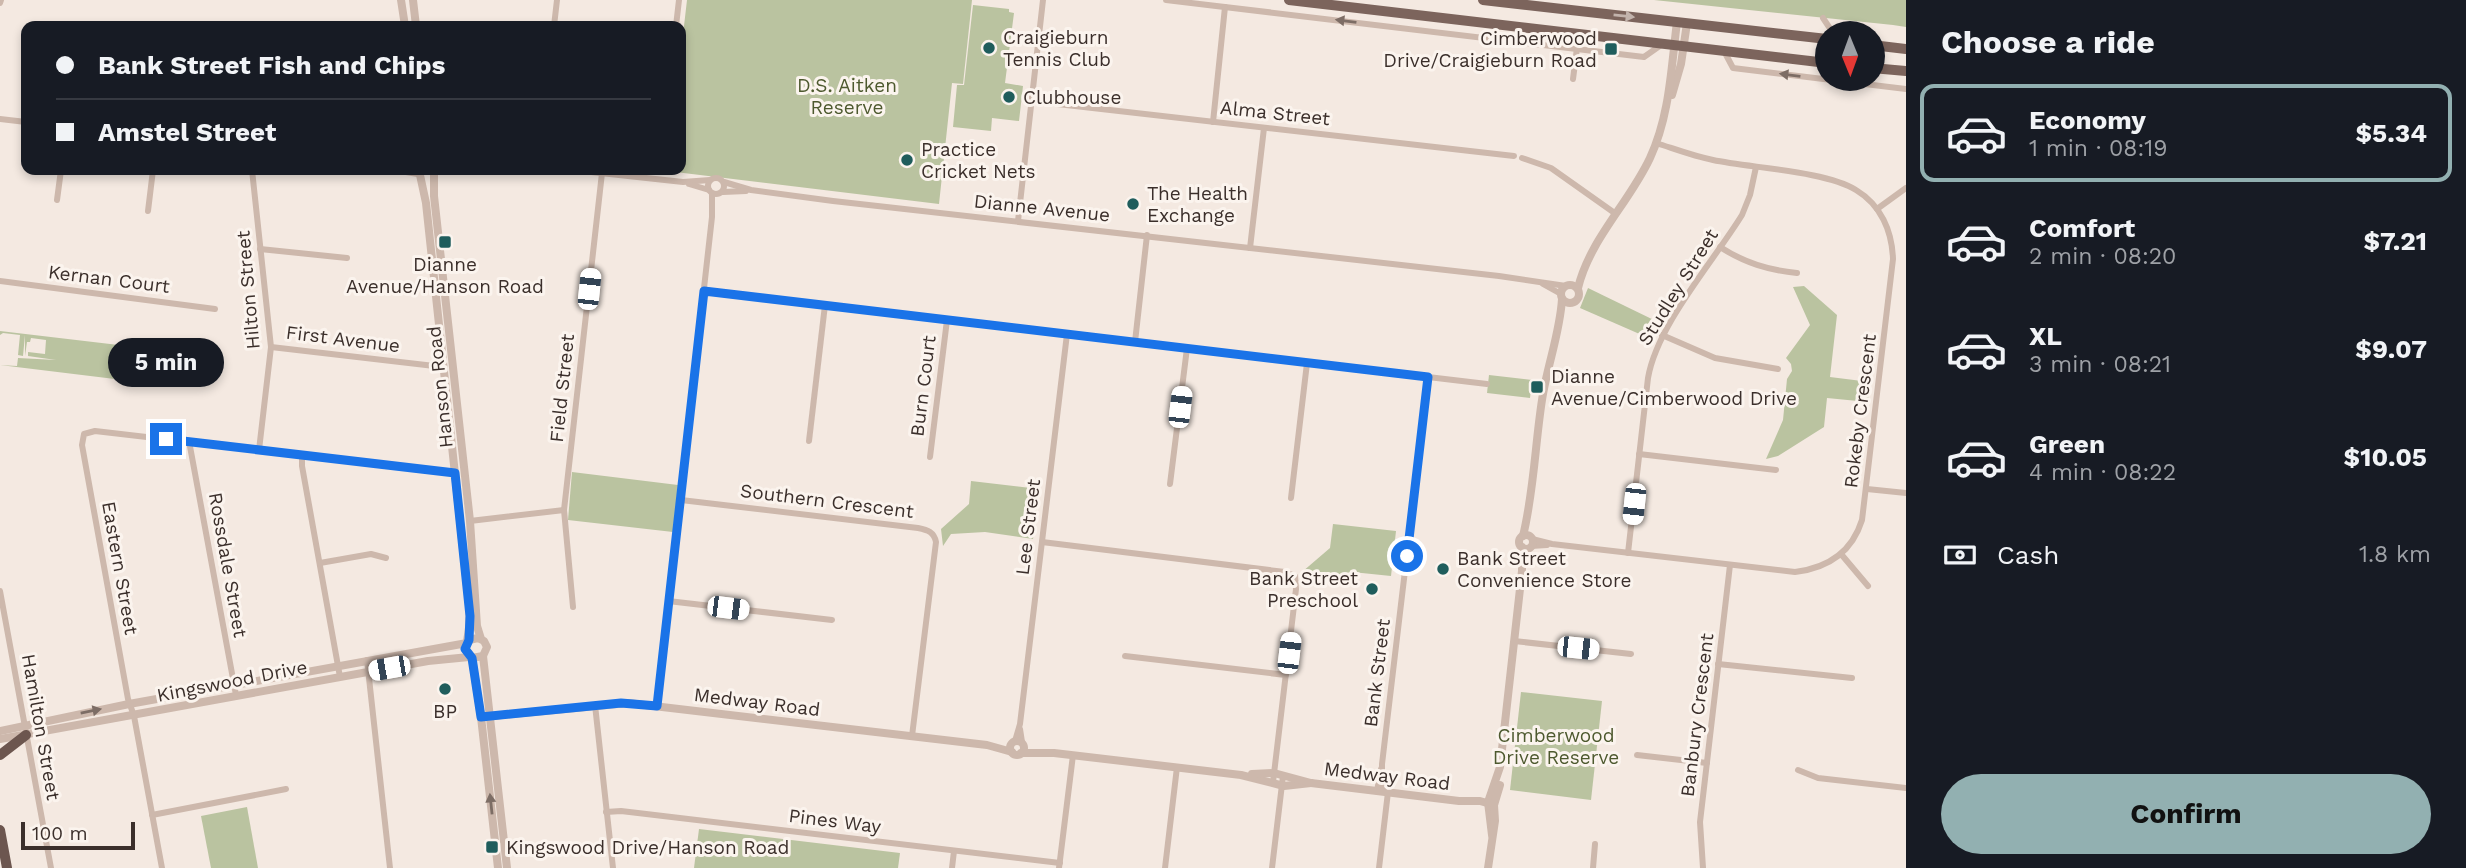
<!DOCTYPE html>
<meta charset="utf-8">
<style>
:root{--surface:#171b24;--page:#20242c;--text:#f1f3f6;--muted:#9ea1a6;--line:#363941;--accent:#92b0b1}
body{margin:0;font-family:"Work Sans",sans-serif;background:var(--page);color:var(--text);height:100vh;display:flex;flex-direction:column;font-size:26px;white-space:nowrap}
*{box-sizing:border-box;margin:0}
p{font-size:23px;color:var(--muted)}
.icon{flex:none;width:38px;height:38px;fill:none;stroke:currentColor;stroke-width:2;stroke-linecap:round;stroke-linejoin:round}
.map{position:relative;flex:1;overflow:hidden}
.panel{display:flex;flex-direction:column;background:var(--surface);width:560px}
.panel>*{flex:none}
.guide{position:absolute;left:21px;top:21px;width:665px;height:154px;border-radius:14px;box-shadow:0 4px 10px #0003;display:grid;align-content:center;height:154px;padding:0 35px;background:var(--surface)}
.needle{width:46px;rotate:179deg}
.fabs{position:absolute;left:1815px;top:21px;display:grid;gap:14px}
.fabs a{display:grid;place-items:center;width:70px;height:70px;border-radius:50%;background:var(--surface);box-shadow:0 4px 10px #0003;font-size:35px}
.scale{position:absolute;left:21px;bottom:18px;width:114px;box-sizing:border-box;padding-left:7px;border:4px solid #3b2f2b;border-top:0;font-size:19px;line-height:24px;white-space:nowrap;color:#3b2f2b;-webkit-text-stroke:5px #fbf4ee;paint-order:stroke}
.end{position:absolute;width:32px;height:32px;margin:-16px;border:9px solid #1a73e8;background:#fff;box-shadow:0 0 0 4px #fff}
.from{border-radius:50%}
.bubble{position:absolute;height:49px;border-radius:24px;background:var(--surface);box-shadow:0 4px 10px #0003;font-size:23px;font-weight:700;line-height:49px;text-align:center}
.car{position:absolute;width:21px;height:42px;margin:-21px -10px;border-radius:9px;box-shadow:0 0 5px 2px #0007;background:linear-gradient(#fff 24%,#345 0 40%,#fff 0 76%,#345 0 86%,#fff 0)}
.guide b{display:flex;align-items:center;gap:24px;height:66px;font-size:26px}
.guide b+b{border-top:2px solid var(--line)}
.guide i{width:18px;height:18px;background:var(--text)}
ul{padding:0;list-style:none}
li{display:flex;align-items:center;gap:21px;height:98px;margin:0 14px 10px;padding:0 21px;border:4px solid transparent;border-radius:14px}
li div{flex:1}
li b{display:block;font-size:26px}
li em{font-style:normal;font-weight:700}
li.on{border-color:var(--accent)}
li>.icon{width:63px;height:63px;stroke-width:1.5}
h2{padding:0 35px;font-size:32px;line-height:84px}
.pay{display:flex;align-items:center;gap:18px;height:77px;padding:0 35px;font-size:26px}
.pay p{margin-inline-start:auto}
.action{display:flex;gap:14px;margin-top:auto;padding:14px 35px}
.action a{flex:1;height:80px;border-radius:42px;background:var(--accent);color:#111;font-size:28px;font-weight:700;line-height:80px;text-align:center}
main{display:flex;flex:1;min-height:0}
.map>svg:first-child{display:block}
.green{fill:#bac3a0}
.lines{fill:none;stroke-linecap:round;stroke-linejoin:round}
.minor{stroke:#cdb8ac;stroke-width:6}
.tertiary{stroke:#cdb8ac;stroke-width:8}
.primary{stroke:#7c645c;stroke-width:10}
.trunk{stroke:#6c564f;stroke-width:10}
.oneway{fill:#c2b3ac}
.oneway2{fill:#7d6d65}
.route{stroke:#1a73e8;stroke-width:9}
.poi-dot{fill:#1f5d5c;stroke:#fbf4ee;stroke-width:2.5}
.labels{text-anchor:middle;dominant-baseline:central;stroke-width:6;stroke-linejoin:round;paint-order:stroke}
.poi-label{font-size:19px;fill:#3b2f2b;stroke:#fbf4ee;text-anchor:start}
.park-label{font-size:19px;fill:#4d592e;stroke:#fbf4ee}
.street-label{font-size:19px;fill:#3b2f2b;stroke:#fbf4ee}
</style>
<main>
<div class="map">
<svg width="1906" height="868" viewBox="0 0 1906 868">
<rect width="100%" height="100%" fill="#f4e9e1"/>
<g class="green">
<polygon points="687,0 972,0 963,84 952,83 939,204 667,171 681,170 681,52"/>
<polygon points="1654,0 1906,0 1906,27 1893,25"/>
<polygon points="973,5 1009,9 1009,12 1014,13 1005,83 1023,86 1019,121 992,118 991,131 953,127 957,85 964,85"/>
<polygon points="1804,286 1837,315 1830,377 1870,382 1868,402 1827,398 1824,427 1778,456 1766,459 1783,420 1787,379 1792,371 1791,364 1786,358 1810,325 1793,287"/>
<polygon points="1588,288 1660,323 1651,339 1580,308"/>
<polygon points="0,331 127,346 123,380 0,365 17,366 18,358 56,360 28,356 28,352 45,354 46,340 31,338 30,342 27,342 25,356 25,335 23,356 18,355 20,335 3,333 0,335"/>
<polygon points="1489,375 1532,380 1530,398 1487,393"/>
<polygon points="572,472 678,485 673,532 568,520"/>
<polygon points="971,481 1039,489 1033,539 985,532 951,534 943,546 941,529 969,504"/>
<polygon points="1333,524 1396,531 1391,576 1352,572 1351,578 1305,577 1302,572 1330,548"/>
<polygon points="1521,692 1602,701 1591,800 1510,790"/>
<polygon points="247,807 258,868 211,868 201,816"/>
<polygon points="699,829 900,853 898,868 694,868"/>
</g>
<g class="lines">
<g class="minor">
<polyline points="1166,0 1644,57 1661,45"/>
<polyline points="0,3 1,0"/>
<polyline points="1823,18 1833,33"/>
<polyline points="554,26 557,0"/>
<polyline points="676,26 679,0"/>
<polyline points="1724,51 1733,68 1906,89"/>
<polyline points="1573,79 1577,48"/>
<polyline points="1031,101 1514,156"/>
<polyline points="0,119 26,122"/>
<polyline points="1213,122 1225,7"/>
<polyline points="1522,158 1551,168 1616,214"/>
<polyline points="252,170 271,347 259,450"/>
<polyline points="394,170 418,174"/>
<polyline points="573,170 683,182 710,180"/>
<circle cx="716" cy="186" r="8"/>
<polyline points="724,182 751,190 833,201 1499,276 1566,286"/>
<polyline points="689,184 709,190"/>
<polyline points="723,192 746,191"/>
<polyline points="57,200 61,170"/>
<polyline points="1877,209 1906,188"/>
<polyline points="148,211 153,170"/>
<polyline points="1018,221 1043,0"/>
<path d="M1720 247C1745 263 1768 270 1797 273"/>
<polyline points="1250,248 1264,128"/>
<polyline points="260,249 347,258"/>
<polyline points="0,281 215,309"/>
<polyline points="1543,284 1561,294"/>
<polyline points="704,291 1487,384"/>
<polyline points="1662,335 1715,358 1778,369"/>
<polyline points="1135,342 1147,235"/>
<polyline points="271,347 443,367"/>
<polyline points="189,441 236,695"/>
<polyline points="809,441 825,305"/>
<polyline points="1639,454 1776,470"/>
<polyline points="302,455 302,466 340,677"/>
<polyline points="930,457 947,320"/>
<polyline points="1170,484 1187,348"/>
<polyline points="1867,489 1906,493"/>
<polyline points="1291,498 1307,363"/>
<path d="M681 500 918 528C928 530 934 532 936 542L912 736"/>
<polyline points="470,521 564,510"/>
<path d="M1532 539 1552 544 1795 572C1828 568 1852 552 1862 520L1893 259C1892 231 1881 205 1856 190 1826 171 1751 168 1713 160 1693 156 1675 149 1656 143"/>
<polyline points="1042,542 1285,572 1295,576 1296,589 1273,782"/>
<polyline points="1531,546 1547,545"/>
<path d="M1628 553 1648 378C1657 325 1713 262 1742 215L1750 195 1756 167"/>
<polyline points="1841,554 1868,586"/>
<polyline points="320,563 371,554 386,558"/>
<polyline points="0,591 51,868"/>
<polyline points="668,601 832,620"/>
<polyline points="573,607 564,510 602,173"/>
<polyline points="1514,641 1631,654"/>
<polyline points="1125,656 1286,675"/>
<polyline points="367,660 390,868"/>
<polyline points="1718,664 1852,678"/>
<polyline points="595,705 613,868"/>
<polyline points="657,706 712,217 712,194"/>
<polyline points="1020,729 1022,742"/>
<polyline points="1015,741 1020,724 1067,334"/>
<polyline points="1637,755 1707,763"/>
<polyline points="1798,770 1818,778 1906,788"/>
<polyline points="1377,791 1381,769"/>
<polyline points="1382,792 1382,764 1428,377"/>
<polyline points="606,812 621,811 1060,863"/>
<polyline points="152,815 286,789"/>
<polyline points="162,868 134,716 128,699 82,445 84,434 95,431 455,473"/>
<polyline points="952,868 954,851"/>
<polyline points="1059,868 1073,755"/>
<polyline points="1165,868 1177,767"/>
<polyline points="1272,868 1283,776"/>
<polyline points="1379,868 1388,792"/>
<polyline points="1593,868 1595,844"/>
<polyline points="1703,868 1700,822 1730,565"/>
</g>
<g class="tertiary">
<polyline points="401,0 405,26"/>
<polyline points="413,0 416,26"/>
<polyline points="1672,95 1681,64 1687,23"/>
<polyline points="434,173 434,196 470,521 477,626 481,639"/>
<path d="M420 175 426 203 469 605C471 621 469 634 465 649L472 658 483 656 487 647 484 641 478 638 469 640"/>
<circle cx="1570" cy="294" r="9"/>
<path d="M1578 288C1590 239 1629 203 1650 158 1670 115 1671 68 1677 22"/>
<circle cx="1526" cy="542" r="7"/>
<path d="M1523 536C1534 491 1535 445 1542 400 1547 366 1560 333 1562 299"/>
<polyline points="483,656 507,868"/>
<polyline points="472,658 481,717 498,868"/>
<polyline points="481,717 628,703 987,745 1012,752"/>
<polyline points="0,731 129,704 467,643"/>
<polyline points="0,739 428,661 469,657"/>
<circle cx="1017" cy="748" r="7"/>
<polyline points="1021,753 1054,753 1241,775 1284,786 1311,783"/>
<polyline points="1252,774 1274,773 1311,783 1459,801 1480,801 1494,805"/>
<polyline points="1492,835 1488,802 1500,767 1522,571 1522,547"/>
<polyline points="1488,868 1495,821 1494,805 1500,785"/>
</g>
<g class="primary">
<polyline points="1289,0 1827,63"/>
<polyline points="1483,0 1827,39"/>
<polyline points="1872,45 1906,49"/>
<polyline points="1872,68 1906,71"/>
</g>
<g class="trunk">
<polyline points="0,755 26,735"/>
<polyline points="0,830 7,868"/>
</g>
</g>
<defs><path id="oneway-solid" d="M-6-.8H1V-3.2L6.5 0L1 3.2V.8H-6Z" transform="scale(1.75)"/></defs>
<use class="oneway" href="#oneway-solid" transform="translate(1624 16) rotate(6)"/>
<g class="oneway2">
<use href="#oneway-solid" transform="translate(1346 21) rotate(-173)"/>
<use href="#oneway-solid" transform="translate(1790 75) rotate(-173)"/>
<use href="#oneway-solid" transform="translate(91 711) rotate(-11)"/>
<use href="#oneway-solid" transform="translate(491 804) rotate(-96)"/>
</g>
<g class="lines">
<polyline class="route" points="166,439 455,473 470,616 469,640 465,649 472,658 481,717 621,703 657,706 704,291 1428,377 1407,556"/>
</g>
<g class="poi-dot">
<circle cx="989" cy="48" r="7"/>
<rect x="1604" y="42" width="14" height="14" rx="3.5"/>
<circle cx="1009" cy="97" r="7"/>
<circle cx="907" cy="160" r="7"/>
<circle cx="1133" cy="204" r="7"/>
<rect x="438" y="235" width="14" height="14" rx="3.5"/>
<rect x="1530" y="380" width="14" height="14" rx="3.5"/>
<circle cx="1443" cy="569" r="7"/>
<circle cx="1372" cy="589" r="7"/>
<circle cx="445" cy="689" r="7"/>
<rect x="485" y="840" width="14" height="14" rx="3.5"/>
</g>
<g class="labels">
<g class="poi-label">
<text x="1003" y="37">Craigieburn<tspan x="1003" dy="22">Tennis Club</tspan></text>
<text x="1597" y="38" text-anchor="end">Cimberwood<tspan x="1597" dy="22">Drive/Craigieburn Road</tspan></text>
<text x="1023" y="97">Clubhouse</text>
<text x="921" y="149">Practice<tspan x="921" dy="22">Cricket Nets</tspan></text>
<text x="1147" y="193">The Health<tspan x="1147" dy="22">Exchange</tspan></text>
<text x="445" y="264" text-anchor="middle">Dianne<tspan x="445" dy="22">Avenue/Hanson Road</tspan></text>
<text x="1551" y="376">Dianne<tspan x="1551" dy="22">Avenue/Cimberwood Drive</tspan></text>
<text x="1457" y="558">Bank Street<tspan x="1457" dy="22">Convenience Store</tspan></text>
<text x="1358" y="578" text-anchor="end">Bank Street<tspan x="1358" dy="22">Preschool</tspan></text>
<text x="445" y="711" text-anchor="middle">BP</text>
<text x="506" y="847">Kingswood Drive/Hanson Road</text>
</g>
<g class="park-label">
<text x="847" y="85">D.S. Aitken<tspan x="847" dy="22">Reserve</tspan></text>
<text x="1556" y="735">Cimberwood<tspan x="1556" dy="22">Drive Reserve</tspan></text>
</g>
<g class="street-label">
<text transform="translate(1275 113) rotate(6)">Alma Street</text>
<text transform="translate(1042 208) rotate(6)">Dianne Avenue</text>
<text transform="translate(109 279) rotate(7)">Kernan Court</text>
<text transform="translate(1678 287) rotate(-58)">Studley Street</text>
<text transform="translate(248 290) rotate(-95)">Hilton Street</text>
<text transform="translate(343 339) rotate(7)">First Avenue</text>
<text transform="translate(923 386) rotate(-83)">Burn Court</text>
<text transform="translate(440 387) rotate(-96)">Hanson Road</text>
<text transform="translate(562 388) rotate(-84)">Field Street</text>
<text transform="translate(1860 411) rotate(-83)">Rokeby Crescent</text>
<text transform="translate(827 501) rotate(7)">Southern Crescent</text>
<text transform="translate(1028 527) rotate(-83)">Lee Street</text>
<text transform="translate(228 565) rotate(80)">Rossdale Street</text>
<text transform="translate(120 568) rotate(80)">Eastern Street</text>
<text transform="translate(1377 673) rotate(-83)">Bank Street</text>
<text transform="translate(232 681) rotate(-11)">Kingswood Drive</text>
<text transform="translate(757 702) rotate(7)">Medway Road</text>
<text transform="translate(1697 715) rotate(-83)">Banbury Crescent</text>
<text transform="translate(41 727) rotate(80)">Hamilton Street</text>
<text transform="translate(1387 776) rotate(7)">Medway Road</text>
<text transform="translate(835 821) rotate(7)">Pines Way</text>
</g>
</g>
</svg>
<div class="fabs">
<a><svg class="needle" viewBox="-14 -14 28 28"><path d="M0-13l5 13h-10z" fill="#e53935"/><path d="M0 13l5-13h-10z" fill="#9ea1a6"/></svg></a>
</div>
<div class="scale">100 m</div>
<i class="end from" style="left:1407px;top:556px"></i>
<i class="end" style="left:166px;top:439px"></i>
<div class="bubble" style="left:108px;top:338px;width:116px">5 min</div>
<i class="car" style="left:589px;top:289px;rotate:6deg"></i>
<i class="car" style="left:1180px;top:407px;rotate:7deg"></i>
<i class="car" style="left:1634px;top:504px;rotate:186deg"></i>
<i class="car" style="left:728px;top:608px;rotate:97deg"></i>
<i class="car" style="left:1578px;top:648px;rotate:96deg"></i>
<i class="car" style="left:1289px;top:653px;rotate:7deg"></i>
<i class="car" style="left:389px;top:668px;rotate:260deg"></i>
<div class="guide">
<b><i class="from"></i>Bank Street Fish and Chips</b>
<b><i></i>Amstel Street</b>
</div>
</div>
<section class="panel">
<h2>Choose a ride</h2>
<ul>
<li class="on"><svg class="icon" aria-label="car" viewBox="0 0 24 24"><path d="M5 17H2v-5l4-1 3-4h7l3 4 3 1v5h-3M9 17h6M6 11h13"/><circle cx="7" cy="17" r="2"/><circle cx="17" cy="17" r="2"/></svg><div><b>Economy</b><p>1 min · 08:19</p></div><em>$5.34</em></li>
<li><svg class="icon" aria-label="car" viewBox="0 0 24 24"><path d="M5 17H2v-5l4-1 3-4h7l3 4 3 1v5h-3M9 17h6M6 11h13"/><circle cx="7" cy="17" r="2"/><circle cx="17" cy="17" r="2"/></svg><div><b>Comfort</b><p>2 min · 08:20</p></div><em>$7.21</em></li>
<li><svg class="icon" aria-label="car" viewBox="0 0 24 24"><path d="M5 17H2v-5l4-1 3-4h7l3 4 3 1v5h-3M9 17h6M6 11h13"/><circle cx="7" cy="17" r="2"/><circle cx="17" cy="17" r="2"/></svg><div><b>XL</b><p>3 min · 08:21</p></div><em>$9.07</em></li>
<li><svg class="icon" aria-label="car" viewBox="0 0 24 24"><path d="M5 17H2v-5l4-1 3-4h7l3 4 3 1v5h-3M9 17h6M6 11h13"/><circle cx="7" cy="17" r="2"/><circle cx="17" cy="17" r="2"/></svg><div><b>Green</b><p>4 min · 08:22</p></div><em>$10.05</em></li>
</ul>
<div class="pay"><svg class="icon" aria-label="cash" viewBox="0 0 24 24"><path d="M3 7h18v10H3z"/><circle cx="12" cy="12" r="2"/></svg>Cash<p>1.8 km</p></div>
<div class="action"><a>Confirm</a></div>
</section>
</main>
